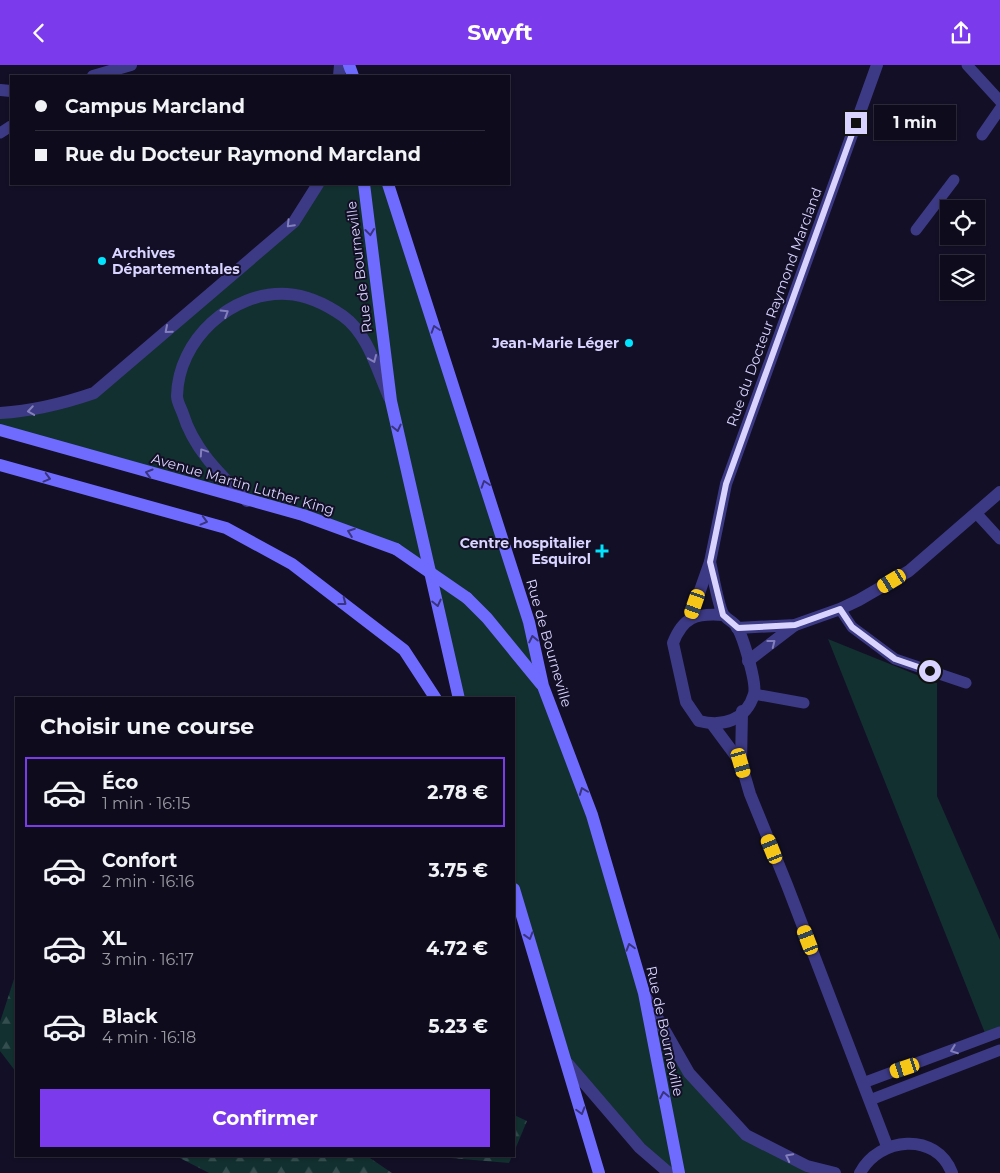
<!DOCTYPE html>
<html lang="fr">
<meta charset="utf-8">
<style>
:root{--surface:#0e0b1c;--page:#171425;--text:#f1f3f6;--muted:#9b9ba3;--line:#2e2b3b;--accent:#7c3aed}
body{margin:0;font-family:Montserrat,sans-serif;background:var(--page);color:var(--text);height:100vh;display:flex;flex-direction:column;font-size:19px;white-space:nowrap}
*{box-sizing:border-box;margin:0}
p{font-size:16px;color:var(--muted)}
.icon{flex:none;width:28px;height:28px;fill:none;stroke:currentColor;stroke-width:2;stroke-linecap:round;stroke-linejoin:round}
.map{position:relative;flex:1;overflow:hidden}
.side{position:absolute;left:15px;top:632px;width:500px;height:460px;display:flex;flex-direction:column;background:var(--surface);border-radius:0px;box-shadow:0 1px 4px #0004,0 0 0 1px var(--line)}
.side>*{flex:none}
.guide{position:absolute;left:10px;top:10px;width:500px;height:110px;border-radius:0px;box-shadow:0 1px 4px #0004,0 0 0 1px var(--line);display:grid;align-content:center;height:110px;padding:0 25px;background:var(--surface)}
.controls{position:absolute;left:940px;top:135px;display:grid;gap:10px}
.controls a{display:grid;place-items:center;width:45px;height:45px;border-radius:0px;background:var(--surface);box-shadow:0 1px 4px #0004,0 0 0 1px var(--line);font-size:25px}
.end{position:absolute;width:22px;height:22px;margin:-11px;border:6px solid #d9d4ff;background:#111;box-shadow:0 0 0 2px #111}
.from{border-radius:50%}
.bubble{position:absolute;height:35px;border-radius:0px;background:var(--surface);box-shadow:0 1px 4px #0004,0 0 0 1px var(--line);font-size:16px;font-weight:700;line-height:35px;text-align:center}
.car{position:absolute;width:15px;height:30px;margin:-15px -8px;border-radius:6px;box-shadow:0 0 4px 1px #0007;background:linear-gradient(#f5c518 24%,#345 0 40%,#f5c518 0 76%,#345 0 86%,#f5c518 0)}
.guide b{display:flex;align-items:center;gap:18px;height:48px;font-size:19px}
.guide b+b{border-top:1px solid var(--line)}
.guide i{width:12px;height:12px;background:var(--text)}
ul{padding:0;list-style:none}
li{display:flex;align-items:center;gap:15px;height:70px;margin:0 10px 8px;padding:0 15px;border:2px solid transparent;border-radius:0px}
li div{flex:1}
li b{display:block;font-size:19px}
li em{font-style:normal;font-weight:700}
li.active{border-color:var(--accent)}
li>.icon{width:45px;height:45px;stroke-width:1.5}
h2{padding:0 25px;font-size:22px;line-height:60px}
.button{display:flex;gap:10px;margin-top:auto;padding:10px 25px}
.button a{flex:1;height:58px;border-radius:0px;background:var(--accent);color:#fff;font-size:20px;font-weight:700;line-height:58px;text-align:center}
header{display:flex;justify-content:space-between;align-items:center;height:65px;padding:0 25px;background:var(--accent);color:#fff;font-size:22px;font-weight:700}
.map>svg:first-child{display:block}
.grass{fill:#12302f}
.forest{fill:url(#forest-firs)}
.lines{fill:none;stroke-linecap:round;stroke-linejoin:round}
.lane{stroke:#3d3a85;stroke-width:11}
.street{stroke:#3d3a85;stroke-width:12}
.secondary{stroke:#6f6bff;stroke-width:12}
.secondary-bridge{stroke:#6f6bff;stroke-width:12}
.oneway{stroke:#837fbc}
.oneway2{stroke:#38347d}
.route{stroke:#d9d4ff;stroke-width:6}
.poi-dot{fill:#00e5ff;stroke:#130f26;stroke-width:2}
.labels{text-anchor:middle;dominant-baseline:central;stroke-width:4;stroke-linejoin:round;paint-order:stroke}
.poi-label{font-size:14px;font-weight:bold;fill:#d9d4ff;stroke:#130f26;text-anchor:end}
.street-label{font-size:14px;fill:#d9d4ff;stroke:#130f26}
</style>
<header><svg class="icon" aria-label="back" viewBox="0 0 24 24"><path d="M15 5l-7 7 7 7"/></svg>Swyft<svg class="icon" aria-label="share" viewBox="0 0 24 24"><path d="M12 15V3M7 8l5-5 5 5M5 13v7h14v-7"/></svg></header>
<div class="map">
<svg width="1000" height="1108" viewBox="0 0 1000 1108">
<defs>
<pattern id="forest-firs" width="22" height="20" patternUnits="userSpaceOnUse" patternTransform="scale(1.25)"><rect width="22" height="20" fill="#12302f"/><path d="M5 1l3.5 6h-7zM16 11l3.5 6h-7z" fill="#344d4e"/></pattern>
</defs>
<rect width="100%" height="100%" fill="#130f26"/>
<g class="grass">
<polygon points="318,119 388,119 543,621 592,750 644,928 689,1008 746,1070 835,1108 668,1108 568,999 514,824 514,634 462,634 436,507 396,484 0,365 0,348 94,328 294,157"/>
<polygon points="828,574 937,618 937,731 1000,875 1000,962 985,968"/>
</g>
<g class="forest">
<polygon points="16,908 16,1007 0,986 0,957"/>
<polygon points="514,1050 527,1056 514,1087"/>
<polygon points="176,1091 367,1091 392,1108 209,1108"/>
<polygon points="427,1091 512,1091 509,1098"/>
</g>
<g class="lines">
<g class="lane">
<polyline points="967,0 1000,36"/>
<polyline points="0,68 11,61"/>
<polyline points="982,70 1000,44"/>
<polyline points="916,165 954,115"/>
<polyline points="977,449 1000,474"/>
<polyline points="840,544 852,562 895,594 966,618"/>
<polyline points="754,629 804,638"/>
<polyline points="863,1018 1000,967"/>
<polyline points="870,1035 1000,985"/>
</g>
<g class="street">
<polyline points="93,11 131,0"/>
<polyline points="339,11 340,0"/>
<polyline points="0,25 11,26"/>
<path d="M0 348C33 346 62 339 94 328L294 157 318 119"/>
<path d="M247 436C221 410 194 385 183 349 181 343 177 337 177 331 178 275 231 226 287 229 306 230 327 240 343 251 368 269 377 305 389 332"/>
<path d="M710 497C713 509 718 540 723 549 726 554 734 557 737 562 743 572 757 618 754 629 746 656 722 662 699 656L686 637 673 578C683 552 696 548 723 550"/>
<polyline points="690,554 710,497 726,419 877,0"/>
<polyline points="737,563 795,560 840,544 859,535 909,506 1000,427"/>
<polyline points="748,596 795,560"/>
<polyline points="742,646 741,698 750,729 787,820 887,1081"/>
<polyline points="712,659 741,698"/>
<polyline points="645,931 689,1008 746,1070 807,1101 835,1108"/>
<polyline points="568,999 640,1083 669,1108"/>
<path d="M860 1108C879 1072 936 1066 952 1108"/>
</g>
<g class="secondary">
<polyline points="349,0 353,11"/>
<polyline points="364,119 391,336 459,634"/>
<polyline points="388,119 529,557 543,621 592,750 644,928 679,1108"/>
<polyline points="0,365 303,450 396,484"/>
<polyline points="0,400 226,463 292,499 404,585 436,634"/>
<polyline points="467,533 487,553 541,619"/>
<polyline points="514,824 599,1108"/>
</g>
<polyline class="secondary-bridge" points="396,484 467,533"/>
</g>
<defs><path id="oneway-chevron" d="M-2-3.5L2.5 0L-2 3.5" fill="none" stroke-width="1.6" stroke-linecap="round" stroke-linejoin="round" transform="scale(1.25)"/></defs>
<g class="oneway">
<use href="#oneway-chevron" transform="translate(290 159) rotate(134)"/>
<use href="#oneway-chevron" transform="translate(225 248) rotate(-32)"/>
<use href="#oneway-chevron" transform="translate(168 265) rotate(139)"/>
<use href="#oneway-chevron" transform="translate(373 294) rotate(67)"/>
<use href="#oneway-chevron" transform="translate(31 346) rotate(171)"/>
<use href="#oneway-chevron" transform="translate(203 387) rotate(-124)"/>
<use href="#oneway-chevron" transform="translate(772 578) rotate(-38)"/>
<use href="#oneway-chevron" transform="translate(954 985) rotate(159)"/>
<use href="#oneway-chevron" transform="translate(789 1092) rotate(-153)"/>
</g>
<g class="oneway2">
<use href="#oneway-chevron" transform="translate(370 167) rotate(83)"/>
<use href="#oneway-chevron" transform="translate(435 264) rotate(-108)"/>
<use href="#oneway-chevron" transform="translate(397 363) rotate(77)"/>
<use href="#oneway-chevron" transform="translate(149 408) rotate(-164)"/>
<use href="#oneway-chevron" transform="translate(47 413) rotate(15)"/>
<use href="#oneway-chevron" transform="translate(485 419) rotate(-108)"/>
<use href="#oneway-chevron" transform="translate(204 456) rotate(15)"/>
<use href="#oneway-chevron" transform="translate(351 467) rotate(-160)"/>
<use href="#oneway-chevron" transform="translate(343 537) rotate(37)"/>
<use href="#oneway-chevron" transform="translate(437 538) rotate(77)"/>
<use href="#oneway-chevron" transform="translate(533 574) rotate(-102)"/>
<use href="#oneway-chevron" transform="translate(583 726) rotate(-111)"/>
<use href="#oneway-chevron" transform="translate(529 871) rotate(73)"/>
<use href="#oneway-chevron" transform="translate(630 882) rotate(-106)"/>
<use href="#oneway-chevron" transform="translate(664 1030) rotate(-101)"/>
<use href="#oneway-chevron" transform="translate(581 1046) rotate(74)"/>
</g>
<g class="lines">
<polyline class="route" points="856,58 726,419 710,497 723,550 738,563 795,560 840,544 852,562 895,594 930,606"/>
</g>
<g class="poi-dot">
<circle cx="102" cy="196" r="5"/>
<circle cx="629" cy="278" r="5"/>
<path d="M599.5 478.5h5v5h5v5h-5v5h-5v-5h-5v-5h5z"/>
</g>
<g class="labels">
<g class="poi-label">
<text x="112" y="188" text-anchor="start">Archives<tspan x="112" dy="16">Départementales</tspan></text>
<text x="619" y="278">Jean-Marie Léger</text>
<text x="591" y="478">Centre hospitalier<tspan x="591" dy="16">Esquirol</tspan></text>
</g>
<g class="street-label">
<text transform="translate(359 202) rotate(-97)">Rue de Bourneville</text>
<text transform="translate(774 242) rotate(-70)">Rue du Docteur Raymond Marcland</text>
<text transform="translate(243 419) rotate(16)">Avenue Martin Luther King</text>
<text transform="translate(549 578) rotate(74)">Rue de Bourneville</text>
<text transform="translate(665 966) rotate(78)">Rue de Bourneville</text>
</g>
</g>
</svg>
<div class="controls">
<a><svg class="icon" aria-label="locate" viewBox="0 0 24 24"><circle cx="12" cy="12" r="6"/><path d="M12 2v4M12 18v4M2 12h4M18 12h4"/></svg></a>
<a><svg class="icon" aria-label="layers" viewBox="0 0 24 24"><path d="M12 4l9 5-9 5-9-5zM3 14l9 5 9-5"/></svg></a>
</div>
<i class="end from" style="left:930px;top:606px"></i>
<i class="end" style="left:856px;top:58px"></i>
<div class="bubble" style="left:874px;top:40px;width:82px">1 min</div>
<i class="car" style="left:892px;top:516px;rotate:239deg"></i>
<i class="car" style="left:695px;top:539px;rotate:199deg"></i>
<i class="car" style="left:741px;top:698px;rotate:164deg"></i>
<i class="car" style="left:772px;top:784px;rotate:338deg"></i>
<i class="car" style="left:808px;top:875px;rotate:339deg"></i>
<i class="car" style="left:905px;top:1003px;rotate:252deg"></i>
<div class="guide">
<b><i class="from"></i>Campus Marcland</b>
<b><i></i>Rue du Docteur Raymond Marcland</b>
</div>
<section class="side">
<h2>Choisir une course</h2>
<ul>
<li class="active"><svg class="icon" aria-label="car" viewBox="0 0 24 24"><path d="M5 17H2v-5l4-1 3-4h7l3 4 3 1v5h-3M9 17h6M6 11h13"/><circle cx="7" cy="17" r="2"/><circle cx="17" cy="17" r="2"/></svg><div><b>Éco</b><p>1 min · 16:15</p></div><em>2.78 €</em></li>
<li><svg class="icon" aria-label="car" viewBox="0 0 24 24"><path d="M5 17H2v-5l4-1 3-4h7l3 4 3 1v5h-3M9 17h6M6 11h13"/><circle cx="7" cy="17" r="2"/><circle cx="17" cy="17" r="2"/></svg><div><b>Confort</b><p>2 min · 16:16</p></div><em>3.75 €</em></li>
<li><svg class="icon" aria-label="car" viewBox="0 0 24 24"><path d="M5 17H2v-5l4-1 3-4h7l3 4 3 1v5h-3M9 17h6M6 11h13"/><circle cx="7" cy="17" r="2"/><circle cx="17" cy="17" r="2"/></svg><div><b>XL</b><p>3 min · 16:17</p></div><em>4.72 €</em></li>
<li><svg class="icon" aria-label="car" viewBox="0 0 24 24"><path d="M5 17H2v-5l4-1 3-4h7l3 4 3 1v5h-3M9 17h6M6 11h13"/><circle cx="7" cy="17" r="2"/><circle cx="17" cy="17" r="2"/></svg><div><b>Black</b><p>4 min · 16:18</p></div><em>5.23 €</em></li>
</ul>
<div class="button"><a>Confirmer</a></div>
</section>
</div>
